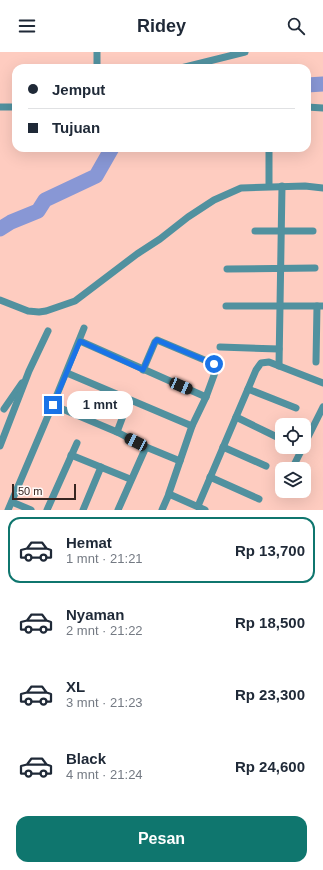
<!DOCTYPE html>
<html lang="id">
<meta charset="utf-8">
<style>
:root{--surface:#fff;--page:#f6f6f7;--text:#1f2937;--muted:#747a83;--line:#e0e1e3;--accent:#0f766e}
body{margin:0;font-family:Helvetica,sans-serif;background:var(--page);color:var(--text);height:100vh;display:flex;flex-direction:column;font-size:15px;white-space:nowrap}
*{box-sizing:border-box;margin:0}
p{font-size:13px;color:var(--muted)}
.icon{flex:none;width:22px;height:22px;fill:none;stroke:currentColor;stroke-width:2;stroke-linecap:round;stroke-linejoin:round}
.map{position:relative;height:458px;overflow:hidden}
.side{display:flex;flex-direction:column;background:var(--surface);flex:1}
.side>*{flex:none}
.hud{position:absolute;left:12px;top:12px;width:299px;height:88px;border-radius:12px;box-shadow:0 4px 16px #0002;display:grid;align-content:center;height:88px;padding:0 16px;background:var(--surface)}
.controls{position:absolute;left:275px;top:366px;display:grid;gap:8px}
.controls a{display:grid;place-items:center;width:36px;height:36px;border-radius:8px;background:var(--surface);box-shadow:0 4px 16px #0002;font-size:20px}
.scale{position:absolute;left:12px;bottom:10px;width:64px;box-sizing:border-box;padding-left:4px;border:2px solid #372520;border-top:0;font-size:11px;line-height:14px;white-space:nowrap;color:#372520;-webkit-text-stroke:3px #fef9f8;paint-order:stroke}
.end{position:absolute;width:18px;height:18px;margin:-9px;border:5px solid #1a73e8;background:#fff;box-shadow:0 0 0 2px #fff}
.from{border-radius:50%}
.bubble{position:absolute;height:28px;border-radius:12px;background:var(--surface);box-shadow:0 4px 16px #0002;font-size:13px;font-weight:800;line-height:28px;text-align:center}
.car{position:absolute;width:12px;height:24px;margin:-12px -6px;border-radius:5px;box-shadow:0 0 3px 1px #0007;background:linear-gradient(#222 24%,#8ab4d8 0 40%,#222 0 76%,#8ab4d8 0 86%,#222 0)}
.hud b{display:flex;align-items:center;gap:14px;height:38px;font-size:15px}
.hud b+b{border-top:1px solid var(--line)}
.hud i{width:10px;height:10px;background:var(--text)}
ul{padding:7px 0 0;list-style:none}
li{display:flex;align-items:center;gap:12px;height:66px;margin:0 8px 6px;padding:0 8px;border:2px solid transparent;border-radius:12px}
li div{flex:1}
li b{display:block;font-size:15px}
li em{font-style:normal;font-weight:800}
li.active{border-color:var(--accent)}
li>.icon{width:36px;height:36px;stroke-width:1.5}
.action{display:flex;gap:8px;margin-top:auto;padding:8px 16px}
.action a{flex:1;height:46px;border-radius:12px;background:var(--accent);color:#fff;font-size:16px;font-weight:800;line-height:46px;text-align:center}
header{display:flex;justify-content:space-between;align-items:center;height:52px;padding:0 16px;background:var(--surface);font-size:18px;font-weight:800}
.map>svg:first-child{display:block}
.lines{fill:none;stroke-linecap:round;stroke-linejoin:round}
.river{stroke:#8897d5;stroke-width:15}
.minor{stroke:#51919f;stroke-width:7}
.route{stroke:#1a73e8;stroke-width:5}
</style>
<header><svg class="icon" aria-label="menu" viewBox="0 0 24 24"><path d="M4 6h16M4 12h16M4 18h16"/></svg>Ridey<svg class="icon" aria-label="search" viewBox="0 0 24 24"><circle cx="10" cy="10" r="6"/><path d="M15 15l6 6"/></svg></header>
<div class="map">
<svg width="323" height="458" viewBox="0 0 323 458">
<rect width="100%" height="100%" fill="#feccc0"/>
<g class="lines">
<g class="river">
<polyline points="307,33 323,32"/>
<polyline points="0,177 11,170 38,159 45,148 96,124 112,96"/>
</g>
<g class="minor">
<polyline points="97,0 97,16"/>
<polyline points="181,16 245,0"/>
<polyline points="0,55 16,55"/>
<polyline points="307,55 323,56"/>
<polyline points="269,134 269,96"/>
<polyline points="255,179 313,179"/>
<polyline points="227,217 315,216"/>
<polyline points="0,248 28,259 39,260 46,259 75,249 137,202 160,187 188,165 214,148 241,136 305,134 323,136"/>
<polyline points="226,254 323,254"/>
<polyline points="80,289 206,345"/>
<polyline points="220,295 279,297"/>
<polyline points="316,310 317,254"/>
<polyline points="279,314 282,134"/>
<polyline points="143,318 155,290 157,288 214,312 217,315 206,345 192,374 169,441 169,442 205,458"/>
<polyline points="67,321 192,374"/>
<polyline points="248,337 296,356"/>
<polyline points="53,353 117,380 146,395 180,409"/>
<polyline points="4,357 22,331"/>
<polyline points="236,365 277,385"/>
<polyline points="117,380 129,348"/>
<polyline points="304,393 323,355"/>
<polyline points="0,394 29,319 48,279"/>
<polyline points="223,395 266,414"/>
<polyline points="71,403 130,427"/>
<polyline points="292,417 303,395"/>
<polyline points="210,425 259,447"/>
<polyline points="285,442 286,439"/>
<polyline points="12,450 31,458"/>
<polyline points="198,454 256,318 261,311 269,310 323,331"/>
<polyline points="8,458 56,345 84,276"/>
<polyline points="47,458 77,391"/>
<polyline points="83,458 101,415"/>
<polyline points="118,458 146,395"/>
<polyline points="162,458 169,442"/>
</g>
</g>
<g class="lines">
<polyline class="route" points="53,353 80,289 143,318 155,290 157,288 214,312"/>
</g>
</svg>
<div class="controls">
<a><svg class="icon" aria-label="locate" viewBox="0 0 24 24"><circle cx="12" cy="12" r="6"/><path d="M12 2v4M12 18v4M2 12h4M18 12h4"/></svg></a>
<a><svg class="icon" aria-label="layers" viewBox="0 0 24 24"><path d="M12 4l9 5-9 5-9-5zM3 14l9 5 9-5"/></svg></a>
</div>
<div class="scale">50 m</div>
<i class="end from" style="left:214px;top:312px"></i>
<i class="end" style="left:53px;top:353px"></i>
<div class="bubble" style="left:67px;top:339px;width:66px">1 mnt</div>
<i class="car" style="left:181px;top:334px;rotate:113deg"></i>
<i class="car" style="left:136px;top:390px;rotate:297deg"></i>
<div class="hud">
<b><i class="from"></i>Jemput</b>
<b><i></i>Tujuan</b>
</div>
</div>
<section class="side">
<ul>
<li class="active"><svg class="icon" aria-label="car" viewBox="0 0 24 24"><path d="M5 17H2v-5l4-1 3-4h7l3 4 3 1v5h-3M9 17h6M6 11h13"/><circle cx="7" cy="17" r="2"/><circle cx="17" cy="17" r="2"/></svg><div><b>Hemat</b><p>1 mnt · 21:21</p></div><em>Rp 13,700</em></li>
<li><svg class="icon" aria-label="car" viewBox="0 0 24 24"><path d="M5 17H2v-5l4-1 3-4h7l3 4 3 1v5h-3M9 17h6M6 11h13"/><circle cx="7" cy="17" r="2"/><circle cx="17" cy="17" r="2"/></svg><div><b>Nyaman</b><p>2 mnt · 21:22</p></div><em>Rp 18,500</em></li>
<li><svg class="icon" aria-label="car" viewBox="0 0 24 24"><path d="M5 17H2v-5l4-1 3-4h7l3 4 3 1v5h-3M9 17h6M6 11h13"/><circle cx="7" cy="17" r="2"/><circle cx="17" cy="17" r="2"/></svg><div><b>XL</b><p>3 mnt · 21:23</p></div><em>Rp 23,300</em></li>
<li><svg class="icon" aria-label="car" viewBox="0 0 24 24"><path d="M5 17H2v-5l4-1 3-4h7l3 4 3 1v5h-3M9 17h6M6 11h13"/><circle cx="7" cy="17" r="2"/><circle cx="17" cy="17" r="2"/></svg><div><b>Black</b><p>4 mnt · 21:24</p></div><em>Rp 24,600</em></li>
</ul>
<div class="action"><a>Pesan</a></div>
</section>
